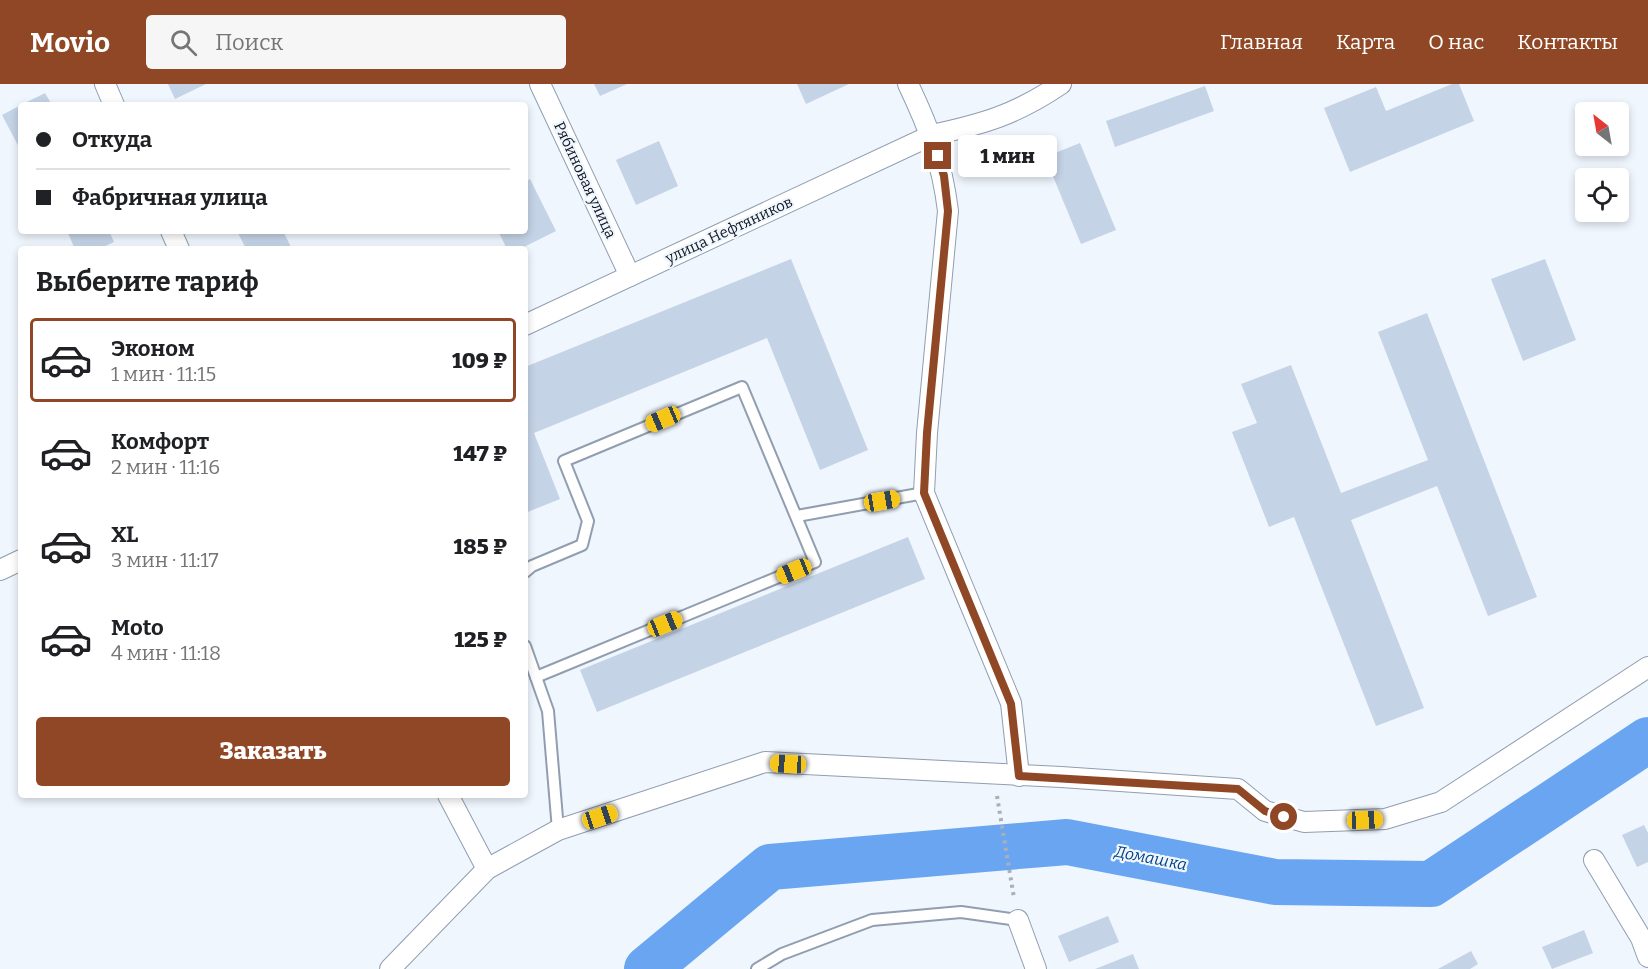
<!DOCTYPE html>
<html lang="ru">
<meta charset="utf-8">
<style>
:root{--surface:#fff;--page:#f6f6f6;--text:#202124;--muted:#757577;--line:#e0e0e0;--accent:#8f4725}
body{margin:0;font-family:Bitter,serif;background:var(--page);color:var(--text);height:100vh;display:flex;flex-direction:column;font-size:22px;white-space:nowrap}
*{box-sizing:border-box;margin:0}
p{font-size:20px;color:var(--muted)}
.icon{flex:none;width:33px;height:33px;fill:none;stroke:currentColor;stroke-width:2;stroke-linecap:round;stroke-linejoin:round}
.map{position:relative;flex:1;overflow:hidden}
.sheet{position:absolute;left:18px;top:162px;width:510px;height:552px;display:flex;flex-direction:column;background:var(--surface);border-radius:6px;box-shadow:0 3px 9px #0003}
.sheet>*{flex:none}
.guide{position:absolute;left:18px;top:18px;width:510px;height:132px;border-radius:6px;box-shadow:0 3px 9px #0003;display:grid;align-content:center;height:132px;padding:0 18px;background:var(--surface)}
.needle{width:39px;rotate:329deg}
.controls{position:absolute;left:1575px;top:18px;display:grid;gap:12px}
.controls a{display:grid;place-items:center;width:54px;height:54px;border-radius:6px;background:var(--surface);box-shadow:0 3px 9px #0003;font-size:30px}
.end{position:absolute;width:27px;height:27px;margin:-14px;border:8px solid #8f4725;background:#fff;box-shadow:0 0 0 3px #fff}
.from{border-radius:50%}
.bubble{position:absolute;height:42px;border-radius:6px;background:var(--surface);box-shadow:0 3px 9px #0003;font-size:20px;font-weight:800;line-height:42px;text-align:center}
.car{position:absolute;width:18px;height:36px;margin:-18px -9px;border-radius:8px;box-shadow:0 0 4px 2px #0007;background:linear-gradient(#f5c518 24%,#345 0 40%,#f5c518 0 76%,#345 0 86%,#f5c518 0)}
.guide b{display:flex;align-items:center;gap:21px;height:57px;font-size:22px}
.guide b+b{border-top:2px solid var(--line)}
.guide i{width:15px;height:15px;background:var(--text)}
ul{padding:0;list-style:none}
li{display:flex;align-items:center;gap:18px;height:84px;margin:0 12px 9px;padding:0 6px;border:3px solid transparent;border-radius:6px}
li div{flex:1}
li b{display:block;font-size:22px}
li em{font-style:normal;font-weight:800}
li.current{border-color:var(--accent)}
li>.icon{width:54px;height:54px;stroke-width:1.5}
h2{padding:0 18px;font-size:27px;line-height:72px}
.primary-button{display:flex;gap:12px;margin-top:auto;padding:12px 18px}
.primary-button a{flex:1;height:69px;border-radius:6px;background:var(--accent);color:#fff;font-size:24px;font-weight:800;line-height:69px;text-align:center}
header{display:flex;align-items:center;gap:36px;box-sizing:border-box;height:84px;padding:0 30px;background:var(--accent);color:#fff}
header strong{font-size:28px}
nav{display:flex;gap:33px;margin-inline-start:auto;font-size:21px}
.search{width:420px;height:54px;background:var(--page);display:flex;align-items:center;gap:15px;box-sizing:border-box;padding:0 21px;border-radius:6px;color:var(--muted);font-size:22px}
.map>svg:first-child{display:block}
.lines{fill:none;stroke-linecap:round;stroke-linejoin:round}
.river{stroke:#69a5f1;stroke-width:46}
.building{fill:#c4d3e6}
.lane-casing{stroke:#909eb0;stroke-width:14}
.street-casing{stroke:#909eb0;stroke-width:22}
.path{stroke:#aab0b8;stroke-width:4;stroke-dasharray:3 4.5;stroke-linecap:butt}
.lane{stroke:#fff;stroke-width:10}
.street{stroke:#fff;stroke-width:20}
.route{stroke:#8f4725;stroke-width:8}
.labels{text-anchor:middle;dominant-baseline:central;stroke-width:4.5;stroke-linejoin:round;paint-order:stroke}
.street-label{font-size:15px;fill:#12171e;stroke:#f0f6fe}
.water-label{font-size:16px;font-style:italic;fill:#004183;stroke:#f0f6fe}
</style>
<header>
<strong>Movio</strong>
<div class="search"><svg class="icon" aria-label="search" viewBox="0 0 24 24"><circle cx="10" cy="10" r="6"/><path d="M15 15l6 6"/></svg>Поиск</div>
<nav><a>Главная</a><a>Карта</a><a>О нас</a><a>Контакты</a></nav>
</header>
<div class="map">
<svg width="1648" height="885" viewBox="0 0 1648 885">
<rect width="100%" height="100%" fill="#f0f6fe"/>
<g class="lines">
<polyline class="river" points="647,885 770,783 1067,758 1275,798 1431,800 1648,656"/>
</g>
<g class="building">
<polygon points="168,0 206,0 175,15"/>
<polygon points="594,0 627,0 600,12"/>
<polygon points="797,0 849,0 806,20"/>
<polygon points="1452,0 1459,0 1474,37 1350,88 1324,24 1376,3 1386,27"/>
<polygon points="1205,2 1214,27 1115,63 1106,37"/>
<polygon points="45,9 52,21 21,21"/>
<polygon points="21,21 21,67 2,31"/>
<polygon points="659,57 678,102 636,121 616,76"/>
<polygon points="1080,59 1116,146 1081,160 1045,73"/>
<polygon points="530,95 556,147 520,165 507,165 498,147 525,147 525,98"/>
<polygon points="67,147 109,147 114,158 99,165 75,165"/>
<polygon points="237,147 283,147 292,165 246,165"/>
<polygon points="791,175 868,366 820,386 767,254 534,349 560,415 525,429 525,283"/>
<polygon points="1545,175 1576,256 1523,277 1491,195"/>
<polygon points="1427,229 1537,513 1488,532 1437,402 1351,436 1424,624 1376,642 1294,433 1269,443 1232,348 1257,339 1241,300 1291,281 1341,409 1428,376 1378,248"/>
<polygon points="908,453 925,495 597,628 580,586"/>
<polygon points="1644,741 1648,749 1648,778 1637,783 1622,751"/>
<polygon points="1108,832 1119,858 1069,878 1058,852"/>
<polygon points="1584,846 1593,869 1552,885 1542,863"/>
<polygon points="1471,867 1478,880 1470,885 1438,885"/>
<polygon points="1133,870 1139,885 1095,885"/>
</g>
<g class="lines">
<g class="lane-casing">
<g id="lane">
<polyline points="797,432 924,409"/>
<polyline points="525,488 532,482 582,461 588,437 564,377 742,303 815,478 536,593"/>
<polyline points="525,562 548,627 558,746"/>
<polyline points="757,885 782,870 872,836 961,828 1018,836"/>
</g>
</g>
<g class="street-casing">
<g id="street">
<polyline points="105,0 114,21"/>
<polyline points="540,0 630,192"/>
<path d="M908 0C929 44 942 78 948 127L927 349 924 409 1011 619 1019 692"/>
<polyline points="171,147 179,165"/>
<path d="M525 241 932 51C984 40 1017 30 1061 0"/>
<polyline points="0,486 21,476"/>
<polyline points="448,711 487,785"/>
<polyline points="1594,776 1641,854 1648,873"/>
<polyline points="1018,836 1036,885"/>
<polyline points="390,885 487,785 558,746 765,678 1061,693 1238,705 1265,727 1304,738 1385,735 1441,718 1648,583"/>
</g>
</g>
<polyline class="path" points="997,712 1014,814"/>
<use href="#lane" class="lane"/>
<use href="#street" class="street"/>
</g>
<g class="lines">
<polyline class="route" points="938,72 944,92 948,127 927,349 924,409 1011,620 1019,692 1238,705 1265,727 1284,733"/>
</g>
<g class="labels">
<g class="street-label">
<text transform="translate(585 96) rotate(65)">Рябиновая улица</text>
<text transform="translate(729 146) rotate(-25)">улица Нефтяников</text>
</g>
<g class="water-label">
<text transform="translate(1151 774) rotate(11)">Домашка</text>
</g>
</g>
</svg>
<div class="controls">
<a><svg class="needle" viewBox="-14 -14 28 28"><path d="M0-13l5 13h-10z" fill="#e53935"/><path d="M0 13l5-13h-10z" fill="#757577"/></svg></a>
<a><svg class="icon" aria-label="locate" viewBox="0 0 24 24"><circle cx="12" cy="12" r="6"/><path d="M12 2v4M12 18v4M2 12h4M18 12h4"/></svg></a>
</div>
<i class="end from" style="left:1284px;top:733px"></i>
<i class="end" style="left:938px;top:72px"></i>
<div class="bubble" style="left:958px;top:51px;width:99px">1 мин</div>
<i class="car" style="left:663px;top:335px;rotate:247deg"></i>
<i class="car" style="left:882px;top:417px;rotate:80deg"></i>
<i class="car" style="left:794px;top:487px;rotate:248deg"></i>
<i class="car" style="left:665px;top:540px;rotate:68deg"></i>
<i class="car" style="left:788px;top:680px;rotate:273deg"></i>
<i class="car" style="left:600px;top:733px;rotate:72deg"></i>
<i class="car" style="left:1365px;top:736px;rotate:88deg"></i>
<div class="guide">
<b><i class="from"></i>Откуда</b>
<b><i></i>Фабричная улица</b>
</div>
<section class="sheet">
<h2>Выберите тариф</h2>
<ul>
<li class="current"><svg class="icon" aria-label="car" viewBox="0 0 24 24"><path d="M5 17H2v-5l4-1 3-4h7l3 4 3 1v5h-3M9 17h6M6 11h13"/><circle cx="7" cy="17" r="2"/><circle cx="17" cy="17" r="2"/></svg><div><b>Эконом</b><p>1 мин · 11:15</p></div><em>109 ₽</em></li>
<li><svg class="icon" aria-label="car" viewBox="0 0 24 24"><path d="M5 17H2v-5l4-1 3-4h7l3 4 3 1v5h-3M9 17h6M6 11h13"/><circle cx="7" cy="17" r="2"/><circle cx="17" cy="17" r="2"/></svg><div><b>Комфорт</b><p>2 мин · 11:16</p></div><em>147 ₽</em></li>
<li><svg class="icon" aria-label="car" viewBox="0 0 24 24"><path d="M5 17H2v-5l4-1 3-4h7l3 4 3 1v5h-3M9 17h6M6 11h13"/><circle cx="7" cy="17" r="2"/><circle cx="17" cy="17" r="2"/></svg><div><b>XL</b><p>3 мин · 11:17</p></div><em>185 ₽</em></li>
<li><svg class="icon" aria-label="car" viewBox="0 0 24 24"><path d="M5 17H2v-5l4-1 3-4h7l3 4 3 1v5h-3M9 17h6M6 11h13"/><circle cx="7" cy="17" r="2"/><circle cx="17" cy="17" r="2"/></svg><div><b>Moto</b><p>4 мин · 11:18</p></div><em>125 ₽</em></li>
</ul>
<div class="primary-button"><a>Заказать</a></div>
</section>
</div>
